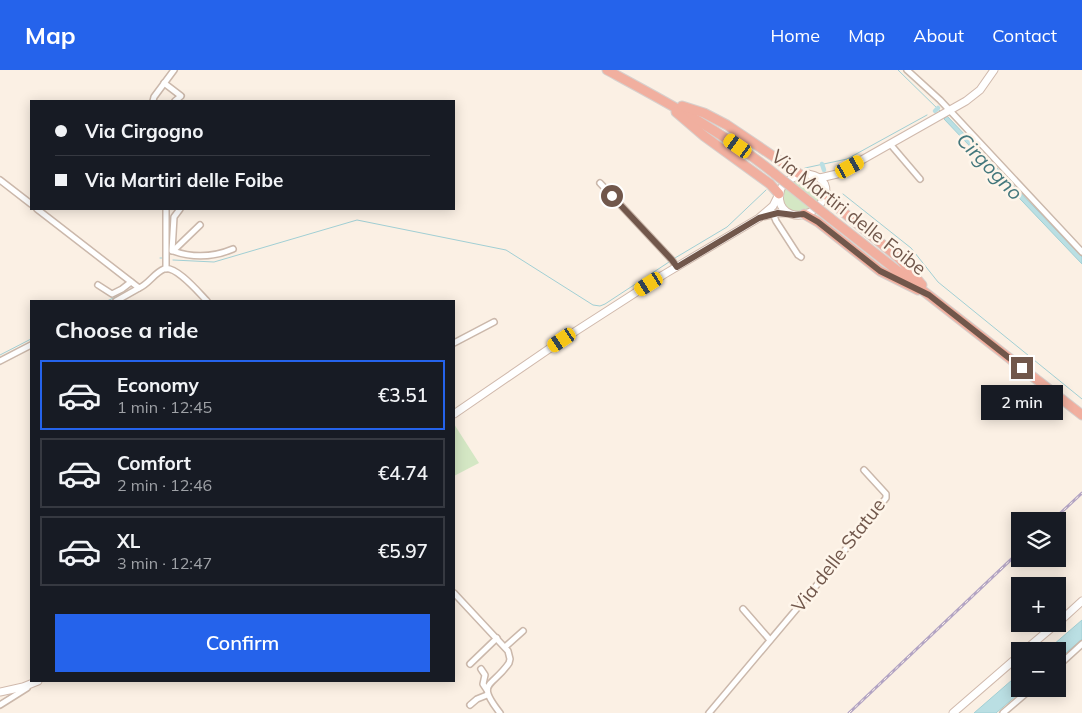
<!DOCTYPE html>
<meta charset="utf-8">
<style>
:root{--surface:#171b24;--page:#20242c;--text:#f1f3f6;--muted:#9ea1a6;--line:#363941;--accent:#2563eb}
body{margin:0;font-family:Mulish,sans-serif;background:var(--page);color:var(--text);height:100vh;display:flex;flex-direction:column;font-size:19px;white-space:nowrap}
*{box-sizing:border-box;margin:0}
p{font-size:16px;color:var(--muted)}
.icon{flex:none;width:28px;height:28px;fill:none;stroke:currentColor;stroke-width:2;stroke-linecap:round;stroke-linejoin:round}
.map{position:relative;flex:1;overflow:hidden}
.sheet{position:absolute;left:30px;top:230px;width:425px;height:382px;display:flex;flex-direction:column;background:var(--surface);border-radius:0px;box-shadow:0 2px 12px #0003}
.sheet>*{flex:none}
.hud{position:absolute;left:30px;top:30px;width:425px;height:110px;border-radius:0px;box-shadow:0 2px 12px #0003;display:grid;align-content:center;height:110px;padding:0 25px;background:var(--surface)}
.buttons{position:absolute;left:1011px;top:442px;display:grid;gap:10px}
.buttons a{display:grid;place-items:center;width:55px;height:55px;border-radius:0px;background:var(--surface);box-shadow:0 2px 12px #0003;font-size:25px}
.end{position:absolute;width:22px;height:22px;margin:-11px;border:6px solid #71574b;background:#fff;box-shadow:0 0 0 2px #fff}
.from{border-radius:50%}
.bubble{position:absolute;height:35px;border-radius:0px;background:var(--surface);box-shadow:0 2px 12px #0003;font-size:16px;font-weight:600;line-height:35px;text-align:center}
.car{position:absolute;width:15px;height:30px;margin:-15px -8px;border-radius:6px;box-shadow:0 0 4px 1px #0007;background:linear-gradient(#f5c518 24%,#345 0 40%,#f5c518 0 76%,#345 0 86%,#f5c518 0)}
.hud b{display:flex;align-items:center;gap:18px;height:48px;font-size:19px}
.hud b+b{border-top:1px solid var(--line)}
.hud i{width:12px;height:12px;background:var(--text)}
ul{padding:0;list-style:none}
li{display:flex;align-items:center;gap:15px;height:70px;margin:0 10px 8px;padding:0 15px;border:2px solid var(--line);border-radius:0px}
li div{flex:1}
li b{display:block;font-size:19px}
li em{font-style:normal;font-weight:600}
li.selected{border-color:var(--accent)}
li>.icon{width:45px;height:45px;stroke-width:1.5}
h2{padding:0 25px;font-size:22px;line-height:60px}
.action{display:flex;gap:10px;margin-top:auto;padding:10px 25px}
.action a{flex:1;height:58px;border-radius:0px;background:var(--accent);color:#fff;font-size:20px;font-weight:600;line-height:58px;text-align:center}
header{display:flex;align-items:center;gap:30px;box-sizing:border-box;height:70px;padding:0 25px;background:var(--accent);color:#fff}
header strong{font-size:24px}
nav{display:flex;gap:28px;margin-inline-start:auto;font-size:18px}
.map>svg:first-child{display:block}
.green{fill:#d4e7c4}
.water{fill:#badfe3;stroke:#a1cfd4}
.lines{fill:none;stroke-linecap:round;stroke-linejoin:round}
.stream{stroke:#a1cfd4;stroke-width:1}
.canal{stroke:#badfe3;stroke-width:4.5}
.street-casing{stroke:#cbb8ab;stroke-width:8}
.secondary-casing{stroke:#d0b9ac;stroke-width:9}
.highway-casing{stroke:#d7d0cd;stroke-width:11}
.street{stroke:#fff;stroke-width:5}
.secondary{stroke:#fff;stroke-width:7}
.highway{stroke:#f1af9f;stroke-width:9}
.rail-casing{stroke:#b3a4c3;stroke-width:3}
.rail{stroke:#fef5ea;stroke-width:1;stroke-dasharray:4;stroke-linecap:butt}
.highway-bridge-casing{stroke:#d7d0cd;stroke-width:11;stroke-linecap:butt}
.highway-bridge{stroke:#f1af9f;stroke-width:9}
.route{stroke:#71574b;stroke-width:6}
.labels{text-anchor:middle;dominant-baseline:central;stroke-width:5;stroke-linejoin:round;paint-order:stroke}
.street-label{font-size:19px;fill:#71574b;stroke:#fef5ea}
.water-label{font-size:20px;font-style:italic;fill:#43777c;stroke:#fef5ea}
</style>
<header>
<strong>Map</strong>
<nav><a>Home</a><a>Map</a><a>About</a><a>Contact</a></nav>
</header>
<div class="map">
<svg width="1082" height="643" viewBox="0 0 1082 643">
<rect width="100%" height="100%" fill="#fbf0e4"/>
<g class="green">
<path d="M804 106C808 107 812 108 816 109 843 123 783 168 782 122L794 111Z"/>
<polygon points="454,354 479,393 454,406"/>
</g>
<g class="water">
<polygon points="947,46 1082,187 1082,194 944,49"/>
<polygon points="1082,550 1082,569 1058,590 1058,581 1046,581"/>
<polygon points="1020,603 1016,606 1020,604 1020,619 1024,619 996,643 974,643"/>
</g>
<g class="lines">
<g class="stream">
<polyline points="898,0 941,42"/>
<polyline points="805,98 847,89 927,45"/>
<polyline points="843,124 911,178 938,212 1082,329"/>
<polyline points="160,188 163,188"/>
<polyline points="675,188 727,157 766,120"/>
<polyline points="173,190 214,192 357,150 506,180 593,235 600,236 605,234 669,192"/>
<polyline points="107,231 126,222"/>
<polyline points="0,285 31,269"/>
</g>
<g class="canal">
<polyline points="935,41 938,38"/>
<polyline points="822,94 824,100"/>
</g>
<g class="street-casing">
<g id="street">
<polyline points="907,0 940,30 1082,182"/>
<polyline points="164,13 181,26 175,31"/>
<polyline points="153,31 154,27 174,0"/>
<polyline points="891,75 920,109"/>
<polyline points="0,110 31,134"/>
<polyline points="600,113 672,190 677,197"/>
<path d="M37 139 139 218C149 214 154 203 164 199 176 195 199 223 207 231"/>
<polyline points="166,139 166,199"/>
<polyline points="772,141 776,151 798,185 801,187"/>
<path d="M200 155 173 181C193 188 214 187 233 179"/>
<polyline points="172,181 174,147 180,139"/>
<polyline points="98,215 112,224 122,219 131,212"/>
<polyline points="116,231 139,218"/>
<polyline points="454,273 494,252"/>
<polyline points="0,291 31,275"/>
<path d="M454 523 508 581 510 589 509 593C492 618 475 611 500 643"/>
<polyline points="743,539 770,570"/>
<polyline points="505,577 523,561"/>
<polyline points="470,594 497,568"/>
<polyline points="1058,596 1082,574"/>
<polyline points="481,599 485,605 483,614 487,620"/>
<polyline points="0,635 27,618"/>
<polyline points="470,635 477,629 487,625"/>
<polyline points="709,643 826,504 886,428 886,424 864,400"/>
<polyline points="1003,643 1031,619"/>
</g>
</g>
<g class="secondary-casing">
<g id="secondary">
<path d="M808 104C845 110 817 153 791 144 777 139 776 121 786 112 792 107 800 105 808 104Z"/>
<polyline points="820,108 837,104 966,31 980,20 994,0"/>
<polyline points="764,146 778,143 787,143"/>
<polyline points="454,344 562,270 663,205 759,148 773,136 779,124"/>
<polyline points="1058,553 1082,531"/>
<polyline points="1024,581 1056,554"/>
<polyline points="0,622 23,617 38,611"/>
<polyline points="953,643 1020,585"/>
</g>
</g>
<g class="highway-casing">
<g id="highway">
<path d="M607 0C666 32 723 62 775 104"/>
<polyline points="682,36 704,43 727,55 801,105"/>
<polyline points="676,42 704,66 770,114 779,124"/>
<polyline points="826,124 836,136 900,189 922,215"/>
<polyline points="804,144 818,152 880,201 918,220"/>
<polyline points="830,148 1082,345"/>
</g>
</g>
<use href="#street" class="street"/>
<use href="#secondary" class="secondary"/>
<use href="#highway" class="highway"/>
<g class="rail-casing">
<g id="rail">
<polyline points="1052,451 1082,423"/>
<polyline points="849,643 1020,481"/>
</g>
</g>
<use href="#rail" class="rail"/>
<g class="highway-bridge-casing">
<polyline id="highway-bridge" points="775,104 830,148"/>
</g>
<use href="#highway-bridge" class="highway-bridge"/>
</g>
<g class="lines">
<polyline class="route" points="612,126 672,190 677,197 759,148 778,143 794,145 804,144 818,152 880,201 929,225 1022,298"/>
</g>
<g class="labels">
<g class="street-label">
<text transform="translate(849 142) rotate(38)">Via Martiri delle Foibe</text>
<text transform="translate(838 485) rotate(-52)">Via delle Statue</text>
</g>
<g class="water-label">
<text transform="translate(990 96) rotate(46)">Cirgogno</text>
</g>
</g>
</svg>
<div class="buttons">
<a><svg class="icon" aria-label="layers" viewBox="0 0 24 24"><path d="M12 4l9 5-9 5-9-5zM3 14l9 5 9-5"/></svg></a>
<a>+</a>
<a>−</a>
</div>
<i class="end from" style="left:612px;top:126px"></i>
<i class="end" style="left:1022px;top:298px"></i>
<div class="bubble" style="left:981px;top:315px;width:82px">2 min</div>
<i class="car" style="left:738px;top:76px;rotate:305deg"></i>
<i class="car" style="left:850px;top:97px;rotate:61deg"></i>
<i class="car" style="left:649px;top:214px;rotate:238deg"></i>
<i class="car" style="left:562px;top:270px;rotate:236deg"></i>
<div class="hud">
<b><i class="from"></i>Via Cirgogno</b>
<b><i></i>Via Martiri delle Foibe</b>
</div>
<section class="sheet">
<h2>Choose a ride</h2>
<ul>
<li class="selected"><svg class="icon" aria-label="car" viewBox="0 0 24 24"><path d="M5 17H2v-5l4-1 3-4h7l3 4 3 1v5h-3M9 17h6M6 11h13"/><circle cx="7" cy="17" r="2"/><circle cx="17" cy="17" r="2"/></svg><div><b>Economy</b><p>1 min · 12:45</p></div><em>€3.51</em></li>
<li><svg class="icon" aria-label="car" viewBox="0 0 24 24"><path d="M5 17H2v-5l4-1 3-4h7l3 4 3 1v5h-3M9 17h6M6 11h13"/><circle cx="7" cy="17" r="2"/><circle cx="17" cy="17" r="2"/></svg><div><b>Comfort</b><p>2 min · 12:46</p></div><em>€4.74</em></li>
<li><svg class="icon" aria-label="car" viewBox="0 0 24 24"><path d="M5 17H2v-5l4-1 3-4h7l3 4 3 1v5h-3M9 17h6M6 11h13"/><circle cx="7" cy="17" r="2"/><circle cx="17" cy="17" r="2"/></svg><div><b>XL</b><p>3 min · 12:47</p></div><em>€5.97</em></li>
</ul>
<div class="action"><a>Confirm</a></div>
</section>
</div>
